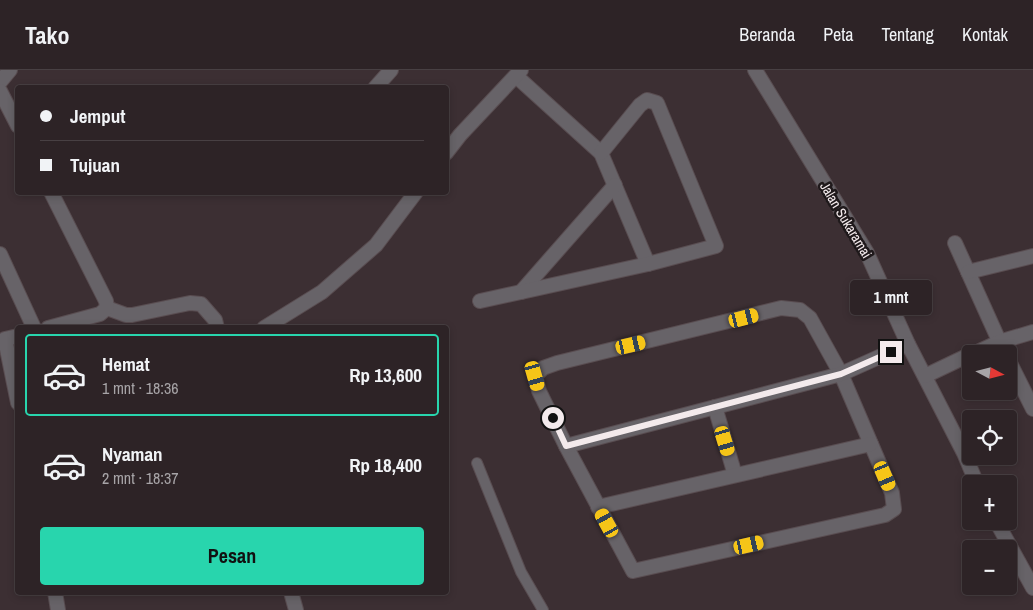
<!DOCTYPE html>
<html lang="id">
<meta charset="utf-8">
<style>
:root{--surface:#2d2326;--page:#352b2e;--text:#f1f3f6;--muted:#a7a4a7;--line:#484043;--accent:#28d5ad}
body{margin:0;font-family:"Archivo Narrow",sans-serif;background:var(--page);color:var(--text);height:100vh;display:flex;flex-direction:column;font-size:19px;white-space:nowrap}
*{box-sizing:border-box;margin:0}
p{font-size:16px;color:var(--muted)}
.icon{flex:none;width:28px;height:28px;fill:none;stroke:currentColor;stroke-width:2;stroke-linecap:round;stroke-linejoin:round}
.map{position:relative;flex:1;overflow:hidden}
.side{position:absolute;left:15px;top:255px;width:434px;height:270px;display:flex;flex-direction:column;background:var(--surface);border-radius:5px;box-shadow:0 2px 8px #0003,0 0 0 1px var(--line)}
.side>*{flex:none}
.banner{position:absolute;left:15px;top:15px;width:434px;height:110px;border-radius:5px;box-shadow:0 2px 8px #0003,0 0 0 1px var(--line);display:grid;align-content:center;height:110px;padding:0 25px;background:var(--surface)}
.needle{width:32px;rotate:97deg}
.fabs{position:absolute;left:962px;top:275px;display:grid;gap:10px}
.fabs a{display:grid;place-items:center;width:55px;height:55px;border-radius:5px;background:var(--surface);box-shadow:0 2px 8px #0003,0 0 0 1px var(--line);font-size:25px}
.end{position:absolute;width:22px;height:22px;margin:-11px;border:6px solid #f3eaec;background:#111;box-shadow:0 0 0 2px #111}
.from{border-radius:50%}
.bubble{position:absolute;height:35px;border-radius:5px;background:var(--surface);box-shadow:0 2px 8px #0003,0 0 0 1px var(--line);font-size:16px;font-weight:700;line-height:35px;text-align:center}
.car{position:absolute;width:15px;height:30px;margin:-15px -8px;border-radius:6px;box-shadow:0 0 4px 1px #0007;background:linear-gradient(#f5c518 24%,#345 0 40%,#f5c518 0 76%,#345 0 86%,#f5c518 0)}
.banner b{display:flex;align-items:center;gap:18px;height:48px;font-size:19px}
.banner b+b{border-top:1px solid var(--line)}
.banner i{width:12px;height:12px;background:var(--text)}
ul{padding:9px 0 0;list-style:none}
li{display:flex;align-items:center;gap:15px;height:82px;margin:0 10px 8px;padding:0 15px;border:2px solid transparent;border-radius:5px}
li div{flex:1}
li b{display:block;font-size:19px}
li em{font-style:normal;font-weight:700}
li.on{border-color:var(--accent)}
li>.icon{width:45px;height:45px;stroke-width:1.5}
.cta{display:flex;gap:10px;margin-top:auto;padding:10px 25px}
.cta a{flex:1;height:58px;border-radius:5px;background:var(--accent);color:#111;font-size:20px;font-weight:700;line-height:58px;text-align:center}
header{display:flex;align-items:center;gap:30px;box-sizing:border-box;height:70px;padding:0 25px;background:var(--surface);border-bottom:1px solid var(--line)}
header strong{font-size:24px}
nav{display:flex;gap:28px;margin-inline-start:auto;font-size:18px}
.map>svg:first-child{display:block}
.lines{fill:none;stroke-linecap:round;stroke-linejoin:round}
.service-casing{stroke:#594d51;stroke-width:12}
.minor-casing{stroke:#594d51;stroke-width:16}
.service{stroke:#676368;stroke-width:10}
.minor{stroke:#676368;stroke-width:14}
.route{stroke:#f3eaec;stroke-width:6}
.labels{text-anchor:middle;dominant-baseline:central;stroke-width:5;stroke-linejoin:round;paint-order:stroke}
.street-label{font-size:14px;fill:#f3eaec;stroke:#1f191b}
</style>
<header>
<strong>Tako</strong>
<nav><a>Beranda</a><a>Peta</a><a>Tentang</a><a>Kontak</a></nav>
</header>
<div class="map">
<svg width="1033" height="540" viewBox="0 0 1033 540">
<rect width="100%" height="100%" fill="#3c2f33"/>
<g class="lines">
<g class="service-casing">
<polyline id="service" points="477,393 521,502 543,540"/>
</g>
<g class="minor-casing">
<g id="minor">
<polyline points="755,0 867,183 908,274 964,383 977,414"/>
<polyline points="516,6 601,83 648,194"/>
<polyline points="0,12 10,0"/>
<polyline points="375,18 391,0"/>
<polyline points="0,21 18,56"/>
<polyline points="446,83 460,65 521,0"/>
<polyline points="955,173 1005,284"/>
<polyline points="0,184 34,258"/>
<polyline points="968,202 1033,186"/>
<polyline points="521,222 615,115"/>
<polyline points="480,231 648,194 716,176 657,33 647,30 640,35 601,83"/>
<polyline points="107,238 126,245 132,245 190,233 201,234 215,250 217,258"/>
<polygon points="781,238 800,240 810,248 841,304 892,423 894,439 885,445 633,501 566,376 539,321 535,306 543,298 557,293"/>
<polyline points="48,258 100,244 107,238 106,231 51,122"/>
<polyline points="264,258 322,222 376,175 416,122"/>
<polyline points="18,266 5,269 18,333"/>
<polyline points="973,284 999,272 1033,262"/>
<polyline points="1009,291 1033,339"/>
<polyline points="925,306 971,284"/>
<polyline points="715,337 735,405"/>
<polyline points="566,376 841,304 908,274"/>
<polyline points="598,437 871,374"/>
<polyline points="996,451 1033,518"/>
<polyline points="55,522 58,540"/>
<polyline points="291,522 296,540"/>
</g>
</g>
<use href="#service" class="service"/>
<use href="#minor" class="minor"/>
</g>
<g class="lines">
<polyline class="route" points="553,348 566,376 841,304 891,282"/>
</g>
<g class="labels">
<g class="street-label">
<text transform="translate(846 150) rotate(59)">Jalan Sukaramai</text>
</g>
</g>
</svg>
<div class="fabs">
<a><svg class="needle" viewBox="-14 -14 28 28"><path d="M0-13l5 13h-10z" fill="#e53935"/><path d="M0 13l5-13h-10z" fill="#a7a4a7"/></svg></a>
<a><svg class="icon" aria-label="locate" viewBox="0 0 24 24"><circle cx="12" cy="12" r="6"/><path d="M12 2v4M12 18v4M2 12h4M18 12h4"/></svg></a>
<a>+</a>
<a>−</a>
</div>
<i class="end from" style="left:553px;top:348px"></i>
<i class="end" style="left:891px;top:282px"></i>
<div class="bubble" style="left:850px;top:210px;width:82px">1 mnt</div>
<i class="car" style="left:744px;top:248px;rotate:76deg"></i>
<i class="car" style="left:631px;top:275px;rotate:77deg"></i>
<i class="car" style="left:535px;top:306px;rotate:164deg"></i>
<i class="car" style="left:725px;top:371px;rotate:163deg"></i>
<i class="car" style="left:885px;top:406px;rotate:157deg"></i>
<i class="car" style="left:607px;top:453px;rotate:331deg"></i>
<i class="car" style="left:749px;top:475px;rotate:77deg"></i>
<div class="banner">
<b><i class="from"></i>Jemput</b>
<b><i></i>Tujuan</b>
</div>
<section class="side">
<ul>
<li class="on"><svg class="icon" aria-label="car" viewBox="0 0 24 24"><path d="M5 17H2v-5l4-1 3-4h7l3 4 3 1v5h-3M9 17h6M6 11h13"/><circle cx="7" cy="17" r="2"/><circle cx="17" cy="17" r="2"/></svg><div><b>Hemat</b><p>1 mnt · 18:36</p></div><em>Rp 13,600</em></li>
<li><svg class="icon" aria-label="car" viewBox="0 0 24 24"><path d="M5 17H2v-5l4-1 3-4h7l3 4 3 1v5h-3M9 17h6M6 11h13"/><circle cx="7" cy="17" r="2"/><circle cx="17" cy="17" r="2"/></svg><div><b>Nyaman</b><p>2 mnt · 18:37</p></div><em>Rp 18,400</em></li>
</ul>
<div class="cta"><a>Pesan</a></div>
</section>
</div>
